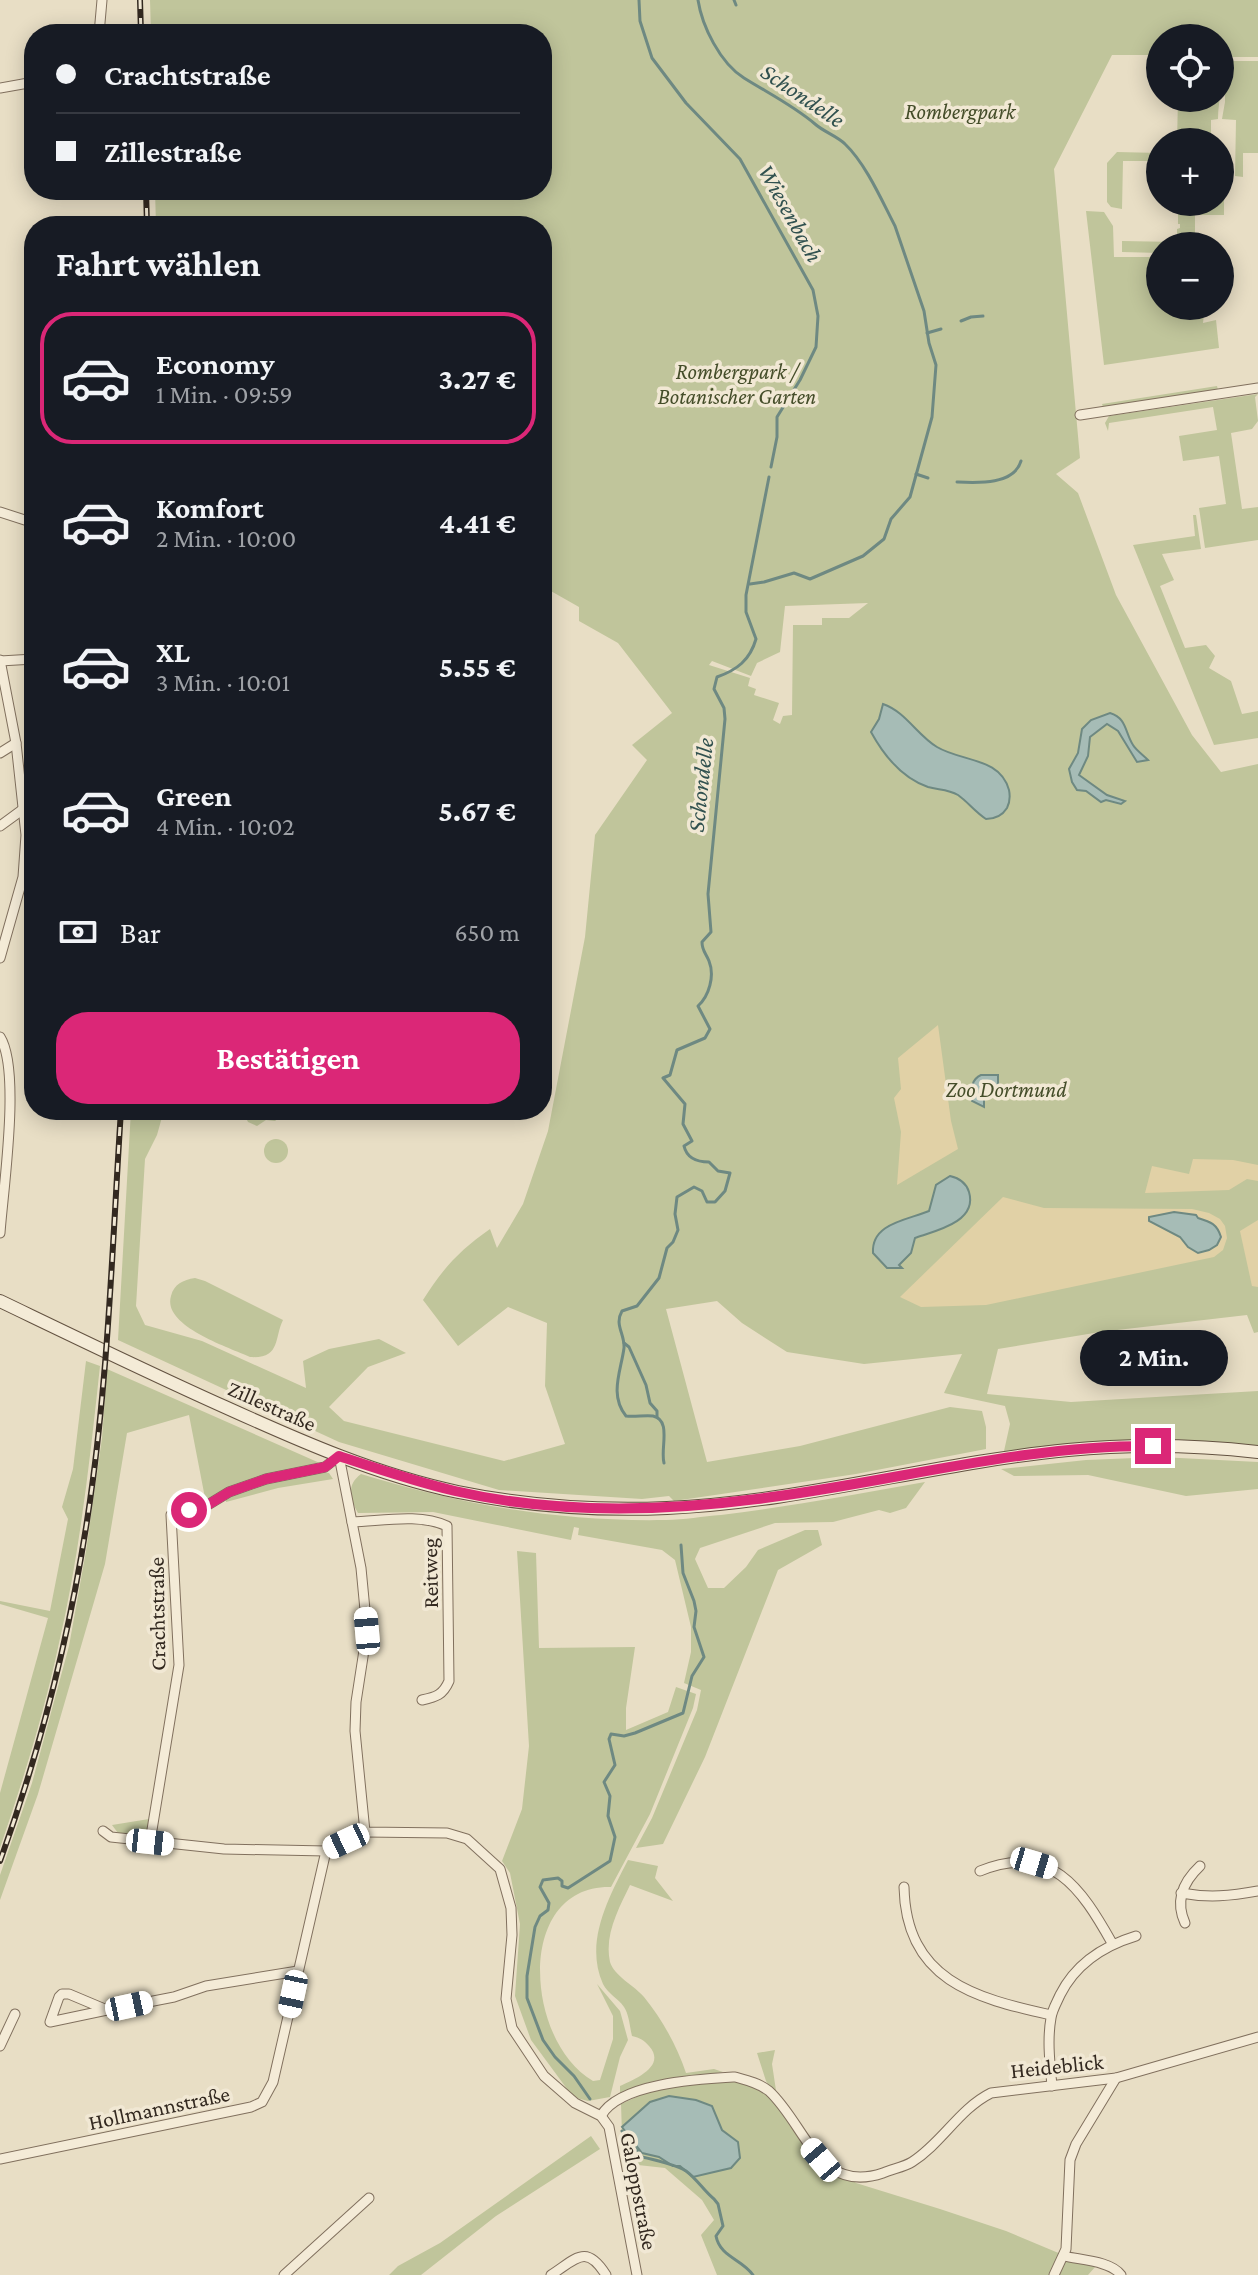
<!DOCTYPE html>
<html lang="de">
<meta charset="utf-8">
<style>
:root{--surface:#171b24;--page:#20242c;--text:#f1f3f6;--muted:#9ea1a6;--line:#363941;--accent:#db2777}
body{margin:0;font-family:"Crimson Pro",serif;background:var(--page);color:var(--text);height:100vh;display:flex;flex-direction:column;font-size:30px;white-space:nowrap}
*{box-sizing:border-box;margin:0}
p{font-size:26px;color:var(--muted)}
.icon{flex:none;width:44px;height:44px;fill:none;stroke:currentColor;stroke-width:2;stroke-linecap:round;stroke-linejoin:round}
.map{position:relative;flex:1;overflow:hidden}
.side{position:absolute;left:24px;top:216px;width:528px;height:904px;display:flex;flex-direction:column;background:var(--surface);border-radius:32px;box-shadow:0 4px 20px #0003}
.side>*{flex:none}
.guide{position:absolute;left:24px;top:24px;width:528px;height:176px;border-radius:32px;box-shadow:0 4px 20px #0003;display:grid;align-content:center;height:176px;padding:0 32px;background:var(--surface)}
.controls{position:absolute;left:1146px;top:24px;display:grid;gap:16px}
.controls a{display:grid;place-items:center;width:88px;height:88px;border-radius:50%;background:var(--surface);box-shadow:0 4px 20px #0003;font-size:40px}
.end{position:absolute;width:36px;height:36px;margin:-18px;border:10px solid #db2777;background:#fff;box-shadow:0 0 0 4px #fff}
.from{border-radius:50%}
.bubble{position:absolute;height:56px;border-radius:28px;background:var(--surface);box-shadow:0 4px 20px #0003;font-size:26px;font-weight:700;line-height:56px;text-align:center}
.car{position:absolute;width:24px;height:48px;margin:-24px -12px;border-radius:10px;box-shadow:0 0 6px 2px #0007;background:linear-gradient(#fff 24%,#345 0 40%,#fff 0 76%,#345 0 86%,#fff 0)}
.guide b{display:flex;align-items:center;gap:28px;height:76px;font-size:30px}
.guide b+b{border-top:2px solid var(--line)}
.guide i{width:20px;height:20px;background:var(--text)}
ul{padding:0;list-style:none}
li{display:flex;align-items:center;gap:24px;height:132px;margin:0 16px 12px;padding:0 16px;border:4px solid transparent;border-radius:32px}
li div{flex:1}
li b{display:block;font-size:30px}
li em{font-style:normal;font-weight:700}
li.on{border-color:var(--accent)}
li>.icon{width:72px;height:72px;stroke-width:1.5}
h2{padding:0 32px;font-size:36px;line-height:96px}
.pay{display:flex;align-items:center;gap:20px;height:88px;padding:0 32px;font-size:30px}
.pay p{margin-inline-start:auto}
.button{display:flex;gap:16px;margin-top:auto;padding:16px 32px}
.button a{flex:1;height:92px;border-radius:32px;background:var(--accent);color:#fff;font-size:32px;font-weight:700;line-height:92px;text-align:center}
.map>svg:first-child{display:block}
.green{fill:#c0c59b;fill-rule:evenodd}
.sand{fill:#e1d1a6}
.water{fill:#a6bcb6;stroke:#6e8982;stroke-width:2}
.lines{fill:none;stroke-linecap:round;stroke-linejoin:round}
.stream{stroke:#6e8982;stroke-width:3}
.minor-casing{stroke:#81705e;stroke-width:11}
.secondary-casing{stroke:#635241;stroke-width:14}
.minor{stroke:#f4ebd7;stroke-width:9}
.secondary{stroke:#f4ebd7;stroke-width:12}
.rail-casing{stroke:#332920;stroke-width:6}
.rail{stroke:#f1e8d4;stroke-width:3;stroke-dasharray:9;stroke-linecap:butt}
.route{stroke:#db2777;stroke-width:10}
.labels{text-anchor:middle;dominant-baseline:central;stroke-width:7;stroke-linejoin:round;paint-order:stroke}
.park-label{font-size:22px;font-style:italic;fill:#444d29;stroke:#f1e8d4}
.street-label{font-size:22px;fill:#332920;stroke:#f1e8d4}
.water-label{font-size:24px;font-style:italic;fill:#31514f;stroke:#f1e8d4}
</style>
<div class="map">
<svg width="1258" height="2275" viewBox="0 0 1258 2275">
<rect width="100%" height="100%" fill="#e8dec5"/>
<g class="green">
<path d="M150 0H1258V57H1220V38H1160V55H1112L1054 169 1080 458 1056 474 1078 493 1116 595 1192 735 1221 772 1258 764V1332L1254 1333 1247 1315 1100 1332 998 1349 987 1394 1071 1402 1258 1391V1446L1172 1439 1004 1451 1010 1424 1005 1406 944 1393 962 1354 864 1364 787 1352 742 1323 717 1301 666 1309 707 1462 800 1446 950 1407 982 1411 986 1427V1449L856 1474 674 1501 669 1496 642 1499 499 1490 339 1442 118 1340 131 1110H164L157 1135 145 1159 136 1306 145 1325 202 1341 306 1388 303 1361 329 1349 379 1339 406 1353 368 1367 329 1407 344 1421 504 1461 565 1444 545 1386 547 1323 508 1307 458 1346 423 1300C443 1268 460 1250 490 1229L497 1248 523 1204 548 1131 585 937 595 835 647 760 632 745 672 713 618 643 579 621V607L542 586V226H156L155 190H542V34H151ZM868 603 849 618H822V625H793L792 715 783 716 780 724 773 720 779 703 754 695 756 689 748 686 750 678 709 665 712 661 751 676 757 663 780 652 785 606Z"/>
<path d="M1220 61C1225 80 1218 100 1218 119L1211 120V142H1177L1178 98H1220Z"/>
<polygon points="1225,61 1258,61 1258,153 1243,153 1243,177 1235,176 1236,120 1222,119 1225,102"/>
<polygon points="1117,152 1160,153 1160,161 1123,161 1122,209 1111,207 1107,202 1107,163"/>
<polygon points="1220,200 1224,200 1224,215 1195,215 1195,245 1204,246 1160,246 1160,253 1122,252 1122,241 1177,242 1177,229 1180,228 1180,224 1178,224 1178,202"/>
<polygon points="1086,211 1104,212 1113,226 1114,257 1160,257 1160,306 1205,306 1203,323 1216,320 1219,348 1104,365"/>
<polygon points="1217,386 1218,390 1103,407 1102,404"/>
<polygon points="1258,394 1255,397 1258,421 1252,429 1231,433 1242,509 1258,507 1258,540 1205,548 1199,508 1226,504 1219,456 1183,461 1179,436 1217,430 1213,407 1109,423 1108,431 1105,423 1109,416"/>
<polygon points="1193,515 1196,515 1201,549 1162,554 1174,580 1160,586 1185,648 1206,645 1215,656 1209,668 1231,681 1242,714 1258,711 1258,738 1214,745 1133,545 1195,536"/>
<polygon points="256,1110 286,1110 287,1111 275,1121 266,1120 257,1126 248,1122 244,1114 251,1115"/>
<circle cx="276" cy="1151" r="12"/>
<path d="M195 1278 205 1281 283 1320C274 1338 281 1359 250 1357 228 1347 162 1326 171 1296 174 1284 183 1280 195 1278Z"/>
<path d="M86 1361 100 1366C90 1459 80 1552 59 1643 44 1713 23 1781 0 1848V1793L48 1618 0 1604V1601L50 1611 68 1519 62 1507 73 1469Z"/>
<polygon points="107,1369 322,1464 206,1503 189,1415 127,1433 105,1564 38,1794 0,1900 0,1875 32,1783 69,1646 86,1551 102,1438"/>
<polygon points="1160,1457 1258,1462 1258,1489 1186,1496 1088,1475 1014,1476 1001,1469 1086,1460"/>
<path d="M324 1472 329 1473 333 1479 278 1488 226 1502V1497C258 1484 290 1476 324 1472Z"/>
<path d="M361 1474C461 1505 561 1522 666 1520 684 1520 703 1516 721 1515 789 1507 857 1494 925 1482L906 1508 890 1513 879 1510 833 1522 775 1523 700 1548 695 1559 708 1588H724L746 1567 758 1550 805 1530H818L822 1545 778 1570 705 1757 663 1844 636 1848 652 1818 697 1710 701 1690 684 1683 691 1652V1627L675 1560 662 1550 578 1535 579 1528 574 1527 571 1540 433 1512 358 1513C350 1499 346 1485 361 1474Z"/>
<path d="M517 1551 536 1553 539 1648 635 1647 626 1708V1730L668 1712 676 1687 696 1694 693 1708 650 1814 611 1887C514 1885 525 2042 593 2081L600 2080 613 2039V2016L597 1984 620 2011 628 2040 620 2057 610 2097 588 2101 573 2097 531 2040 515 1996 520 1924 510 1873 502 1861 522 1809 529 1746Z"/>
<polygon points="149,1819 147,1832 142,1836 118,1833 112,1825"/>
<path d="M628 1860 658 1866 655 1878 673 1901 630 1885C619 1908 604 1935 610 1962 614 1976 635 1986 644 1997 662 2019 677 2046 686 2073L714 2069 723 2072 651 2083 620 2094V2086C635 2079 667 2066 649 2046 644 2040 640 2038 632 2036 630 2028 629 2014 624 2007 618 1998 608 1994 603 1984 584 1942 609 1897 628 1860Z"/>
<polygon points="775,2050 772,2064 777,2097 766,2081 757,2053"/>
<polygon points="735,2077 765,2088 809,2145 856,2183 940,2209 1006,2231 1080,2262 1096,2266 1088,2275 717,2275 701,2235 714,2220 702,2200 665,2168 638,2165 628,2139 622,2134 621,2104 654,2089"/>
<polygon points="591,2136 600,2149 496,2216 421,2275 389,2275 398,2266 440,2243"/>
</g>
<g class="sand">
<polygon points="938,1025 951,1121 958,1149 897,1185 901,1132 894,1098 901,1089 898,1058"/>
<polygon points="1193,1159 1233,1160 1258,1165 1258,1181 1247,1179 1229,1190 1145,1193 1152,1166 1189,1174"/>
<polygon points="1003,1197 1044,1208 1192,1209 1209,1213 1220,1219 1225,1226 1227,1238 1223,1250 1214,1257 986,1305 921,1307 900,1297"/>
<polygon points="1258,1220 1258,1287 1252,1286 1240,1231"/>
</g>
<g class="water">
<path d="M883 704C906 712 917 735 937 747 962 762 1000 757 1009 790 1010 795 1010 802 1007 808 1002 816 995 819 986 819 975 812 968 802 958 795 948 789 938 790 928 787 902 778 883 754 871 732L879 719Z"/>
<path d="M1110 713C1127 718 1125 733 1133 745 1136 750 1143 755 1148 760L1137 762 1118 731 1107 724 1090 737 1088 756 1079 775 1107 795 1125 801 1121 804 1106 800 1101 802 1086 791 1077 790 1072 782 1069 769 1078 753 1082 729 1091 720Z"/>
<path d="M981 1075H998V1089L984 1088V1107L972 1101C972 1090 970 1080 981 1075Z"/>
<path d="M950 1176C959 1178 966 1182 969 1192 978 1222 935 1231 915 1238L911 1253 899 1265 902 1268H887L873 1253C871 1223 908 1220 929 1211L936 1185Z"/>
<path d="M1174 1212 1196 1215 1198 1218C1211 1222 1217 1224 1221 1237L1217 1245 1209 1250 1198 1253 1188 1247 1180 1237 1149 1221V1217Z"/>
<polygon points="669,2096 696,2100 712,2106 722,2130 738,2142 740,2158 731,2168 693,2177 680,2166 673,2166 659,2157 642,2153 622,2127 650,2102"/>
</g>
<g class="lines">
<g class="stream">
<polyline points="639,0 640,21 652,58 686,103 740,159 813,290 818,316 816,347 800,380 777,417 777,437 771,467"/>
<path d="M698 0C702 26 720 63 744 78 768 93 794 106 815 124 824 132 837 136 845 144 866 164 882 201 895 226L924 311 929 343 936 365 932 417 910 497 891 519 884 539 863 556 810 579 794 573 764 582 750 584"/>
<polyline points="734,0 736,5"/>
<polyline points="961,321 971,317 983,316"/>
<polyline points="927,333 941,329"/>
<polyline points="916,474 928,478"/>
<path d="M957 482C978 483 1014 485 1021 461"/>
<polyline points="624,1343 629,1347 646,1385 650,1403 657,1411 657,1417"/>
<path d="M664 1463C660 1449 672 1420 653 1416 645 1415 635 1417 626 1416 609 1395 621 1371 624 1348 625 1334 614 1325 622 1311L637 1306 659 1278 667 1248 673 1242 678 1230 675 1214 677 1197 694 1187 702 1191 707 1202H715L725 1191 730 1173 718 1171 709 1162C698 1162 687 1159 684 1146L692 1141 683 1124 685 1104 663 1078 670 1075 677 1050 705 1038 710 1029 698 1006C709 996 715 976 709 961 706 953 702 951 702 942L711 932 708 894 725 719 724 708 714 689 717 677C737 670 750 660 756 639L746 612V595L769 477"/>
<polyline points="590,2099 574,2076 555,2057 543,2040 527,1998 527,1976 535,1927 540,1916 548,1910 549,1903 540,1887 543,1880 558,1878 562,1881 562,1886 568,1888 610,1861 615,1837 608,1816 610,1796 604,1782 615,1765 609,1739 611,1734 624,1736 635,1733 683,1713 692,1676 704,1657 694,1627 696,1611 694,1601 683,1573 681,1545"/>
<path d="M622 2131 642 2157C652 2159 679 2166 686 2171 697 2179 704 2191 714 2199L718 2204 723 2226 716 2236C720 2257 742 2259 753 2275"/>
</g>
<g class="minor-casing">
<g id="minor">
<polyline points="99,34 102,0"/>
<polyline points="0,88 34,82"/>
<polyline points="1080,415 1258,388"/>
<polyline points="0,512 34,523"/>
<polyline points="0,660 16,743 26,835 23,877 0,958"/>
<polyline points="0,661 34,659"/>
<polyline points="0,753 16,743"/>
<polyline points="0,826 22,810"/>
<path d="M0 1037C21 1070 3 1190 0 1233"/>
<path d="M352 1522C382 1521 419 1513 447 1526L449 1681C443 1695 436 1697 422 1700"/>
<polyline points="103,1831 111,1837 224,1849 326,1851"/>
<polyline points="150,1842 179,1665 171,1515 206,1506 229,1492 266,1479 325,1467 339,1456 361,1568 367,1631 356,1702 355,1731 365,1832 447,1833 467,1839 500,1869 511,1908 512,1935 506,1999 512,2028 544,2076 575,2103 601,2116 609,2127 637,2275"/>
<path d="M980 1871C1051 1842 1081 1888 1112 1943"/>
<path d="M904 1887C906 1980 974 1998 1051 2015"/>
<path d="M1181 1893C1208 1898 1231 1896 1258 1891"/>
<path d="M1185 1923C1175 1901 1183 1882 1200 1866"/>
<polyline points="107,2010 50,2022 59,1997 62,1994 69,1994 107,2010 174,1997 206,1986 298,1971"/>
<polyline points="0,2046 15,2014"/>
<path d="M1052 2086C1050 2064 1047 2040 1051 2018 1052 2010 1057 2002 1060 1995 1076 1963 1103 1946 1136 1936"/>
<path d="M601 2116C619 2083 700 2079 735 2077 746 2080 759 2083 769 2091 806 2125 818 2195 883 2173 892 2169 904 2167 912 2162 942 2143 959 2109 991 2093L1116 2078 1258 2037"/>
<polyline points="0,2159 251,2107 262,2102 273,2082 326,1851 365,1832"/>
<path d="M1064 2256C1080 2260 1111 2261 1121 2275"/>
<polyline points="284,2275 369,2198"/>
<path d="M551 2275C576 2259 586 2243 606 2275"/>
<polyline points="1054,2275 1066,2249 1070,2160 1076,2144 1116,2078"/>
</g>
</g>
<g class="secondary-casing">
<path id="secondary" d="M0 1301C75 1337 149 1373 225 1407 300 1441 377 1475 458 1492 527 1506 597 1511 667 1508 802 1502 934 1463 1068 1450 1132 1444 1195 1445 1258 1452"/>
</g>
<use href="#minor" class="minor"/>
<use href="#secondary" class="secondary"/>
<g class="rail-casing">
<g id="rail">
<polyline points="140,0 141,34"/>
<polyline points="146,190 147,226"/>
<path d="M0 1861C45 1737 76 1609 93 1479 109 1357 113 1233 121 1110"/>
</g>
</g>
<use href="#rail" class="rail"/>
</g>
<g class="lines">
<path class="route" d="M189 1510 206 1506 229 1492 266 1479 325 1467 339 1456C378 1469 416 1482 455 1491 554 1514 657 1512 757 1499 889 1483 1019 1445 1153 1446"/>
</g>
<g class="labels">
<g class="park-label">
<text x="960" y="111">Rombergpark</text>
<text x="737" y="371">Rombergpark /<tspan x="737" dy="25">Botanischer Garten</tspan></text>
<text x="1006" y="1089">Zoo Dortmund</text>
</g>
<g class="street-label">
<text transform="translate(272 1406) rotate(24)">Zillestraße</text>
<text transform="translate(430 1573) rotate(-91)">Reitweg</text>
<text transform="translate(157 1614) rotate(-91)">Crachtstraße</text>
<text transform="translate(1057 2066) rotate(-6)">Heideblick</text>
<text transform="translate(159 2108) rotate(-12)">Hollmannstraße</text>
<text transform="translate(639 2191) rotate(79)">Galoppstraße</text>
</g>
<g class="water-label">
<text transform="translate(803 95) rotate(34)">Schondelle</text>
<text transform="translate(791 213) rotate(61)">Wiesenbach</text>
<text transform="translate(700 785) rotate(-84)">Schondelle</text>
</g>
</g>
</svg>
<div class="controls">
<a><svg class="icon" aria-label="locate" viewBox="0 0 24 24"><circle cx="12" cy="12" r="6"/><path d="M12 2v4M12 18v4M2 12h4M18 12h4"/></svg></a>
<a>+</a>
<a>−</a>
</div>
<i class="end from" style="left:189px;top:1510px"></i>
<i class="end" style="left:1153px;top:1446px"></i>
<div class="bubble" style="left:1080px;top:1330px;width:148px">2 Min.</div>
<i class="car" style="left:367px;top:1631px;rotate:355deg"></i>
<i class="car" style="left:346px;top:1841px;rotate:245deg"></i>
<i class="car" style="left:150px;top:1842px;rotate:96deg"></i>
<i class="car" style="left:1034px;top:1863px;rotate:107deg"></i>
<i class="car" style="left:293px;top:1994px;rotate:192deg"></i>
<i class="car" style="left:129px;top:2006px;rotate:78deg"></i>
<i class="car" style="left:821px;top:2160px;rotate:320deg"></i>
<div class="guide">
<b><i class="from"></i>Crachtstraße</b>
<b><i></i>Zillestraße</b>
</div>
<section class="side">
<h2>Fahrt wählen</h2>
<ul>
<li class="on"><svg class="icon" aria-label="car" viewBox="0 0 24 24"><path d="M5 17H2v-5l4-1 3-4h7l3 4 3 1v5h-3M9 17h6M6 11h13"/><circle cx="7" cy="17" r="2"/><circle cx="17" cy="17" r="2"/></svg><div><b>Economy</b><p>1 Min. · 09:59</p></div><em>3.27 €</em></li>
<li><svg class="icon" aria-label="car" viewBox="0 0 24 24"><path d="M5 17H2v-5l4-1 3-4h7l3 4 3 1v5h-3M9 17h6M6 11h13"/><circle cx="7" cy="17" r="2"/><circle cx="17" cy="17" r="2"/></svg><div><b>Komfort</b><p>2 Min. · 10:00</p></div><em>4.41 €</em></li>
<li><svg class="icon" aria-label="car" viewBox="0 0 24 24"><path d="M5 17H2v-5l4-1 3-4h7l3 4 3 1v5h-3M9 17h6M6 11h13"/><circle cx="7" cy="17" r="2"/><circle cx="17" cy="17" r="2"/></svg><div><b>XL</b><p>3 Min. · 10:01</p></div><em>5.55 €</em></li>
<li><svg class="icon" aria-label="car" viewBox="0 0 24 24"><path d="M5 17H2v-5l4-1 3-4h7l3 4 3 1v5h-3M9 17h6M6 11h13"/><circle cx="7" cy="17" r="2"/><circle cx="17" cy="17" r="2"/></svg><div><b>Green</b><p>4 Min. · 10:02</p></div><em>5.67 €</em></li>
</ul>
<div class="pay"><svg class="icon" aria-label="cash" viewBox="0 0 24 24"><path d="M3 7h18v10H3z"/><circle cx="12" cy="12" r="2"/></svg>Bar<p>650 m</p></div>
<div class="button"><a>Bestätigen</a></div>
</section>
</div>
